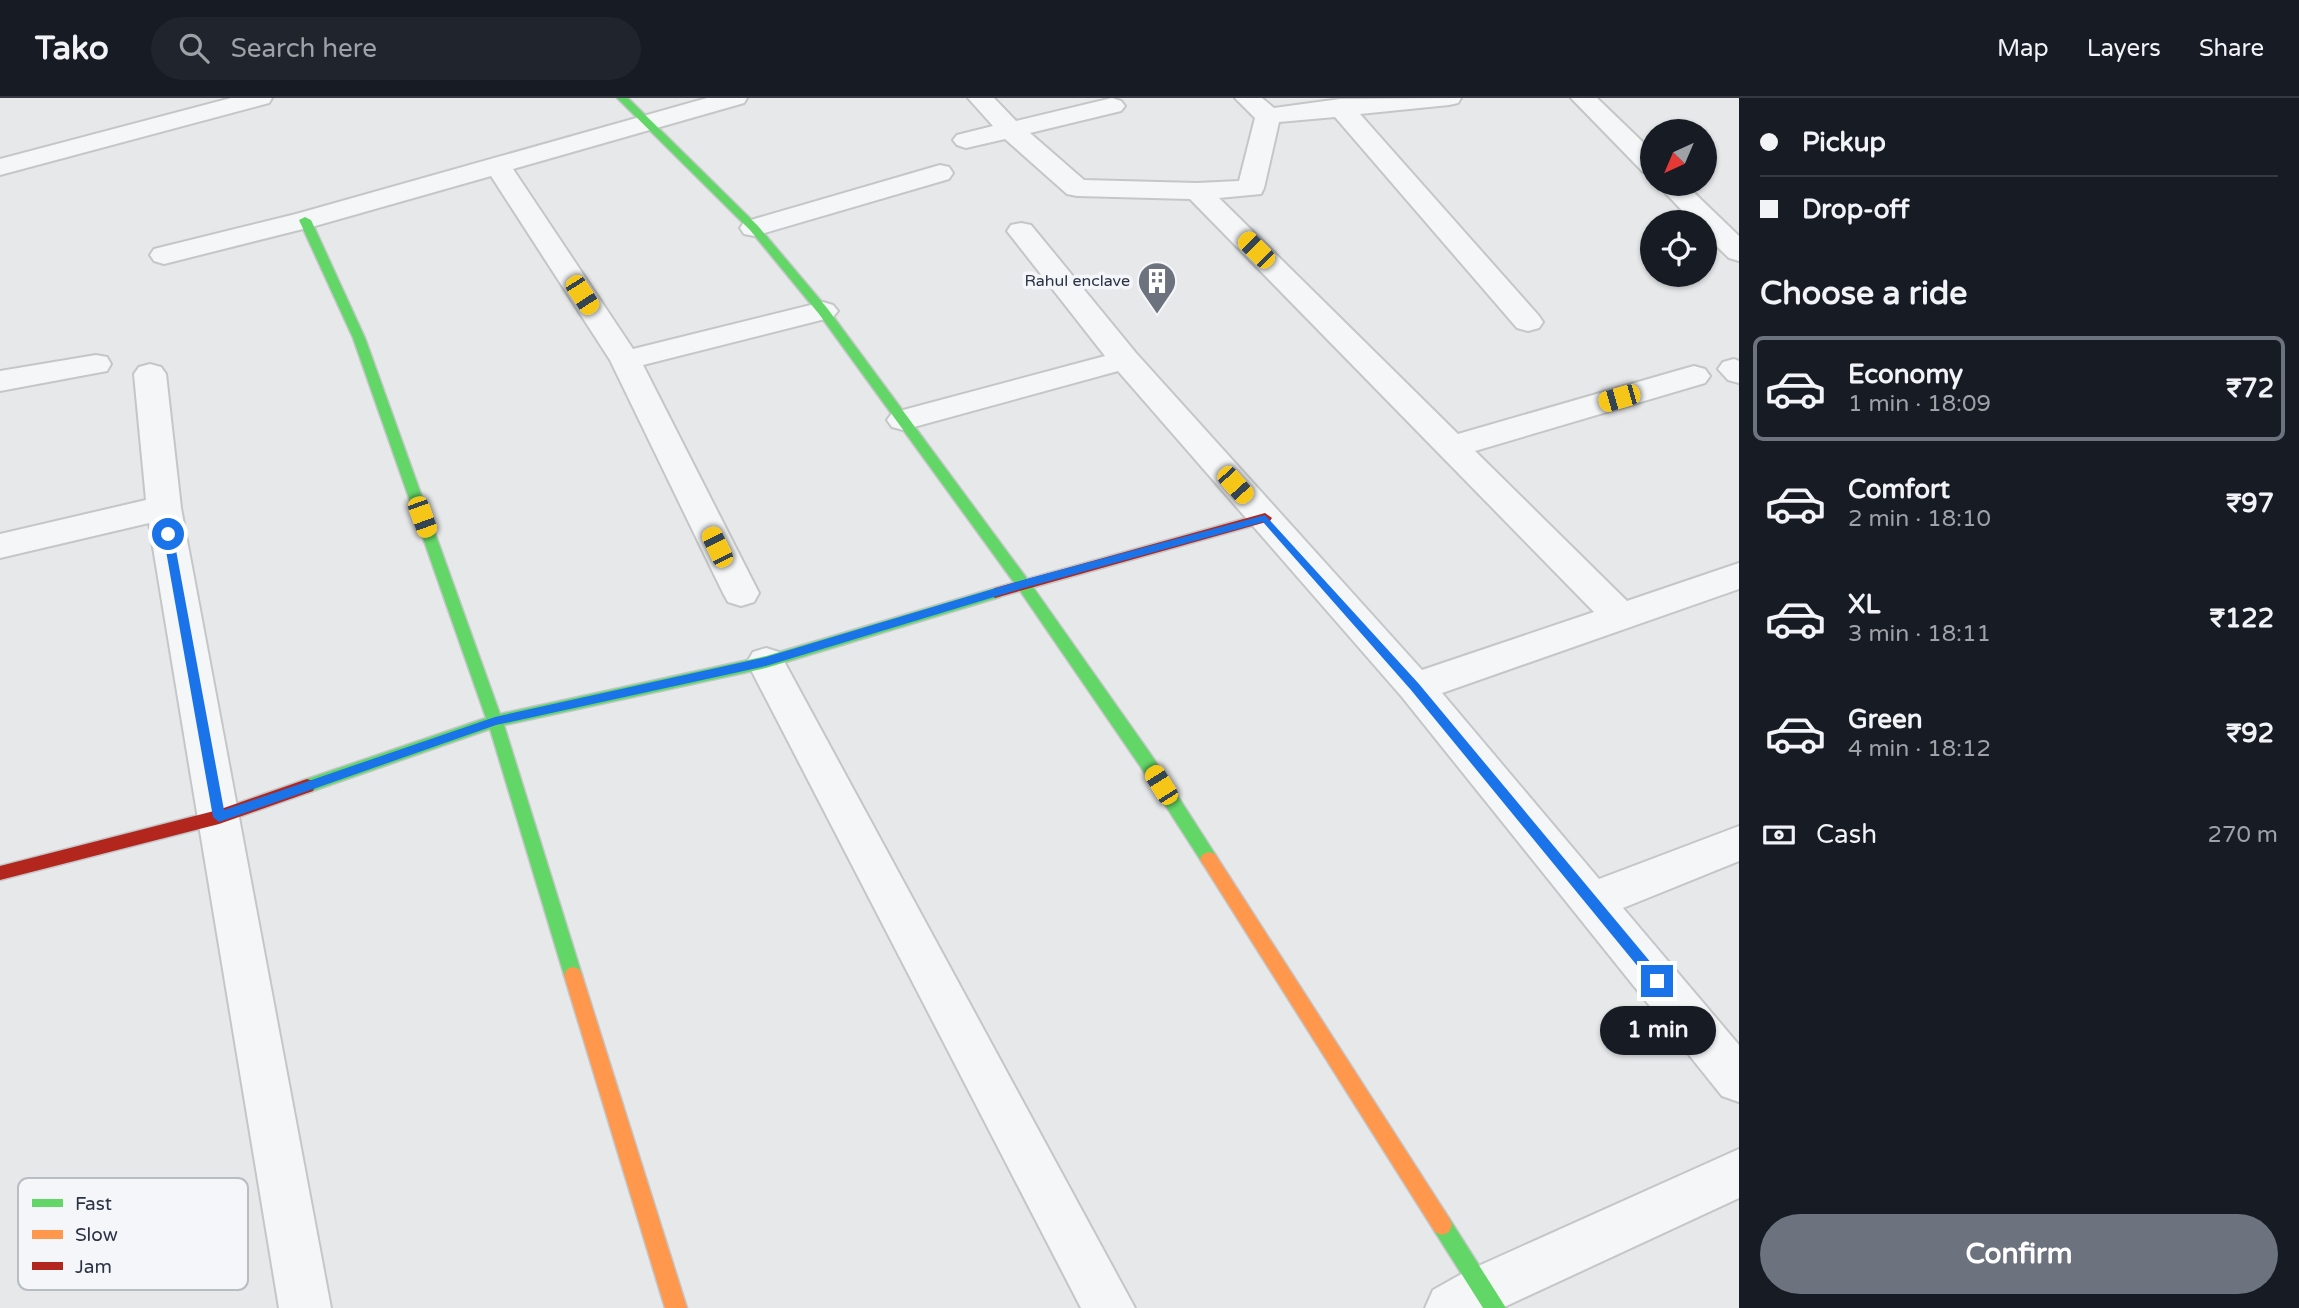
<!DOCTYPE html>
<meta charset="utf-8">
<style>
:root{--surface:#171b24;--page:#20242c;--text:#f1f3f6;--muted:#9ea1a6;--line:#363941;--accent:#6c737f}
body{margin:0;font-family:"Varela Round",sans-serif;background:var(--page);color:var(--text);height:100vh;display:flex;flex-direction:column;font-size:26px;white-space:nowrap}
*{box-sizing:border-box;margin:0}
p{font-size:23px;color:var(--muted)}
.icon{flex:none;width:38px;height:38px;fill:none;stroke:currentColor;stroke-width:2;stroke-linecap:round;stroke-linejoin:round}
.map{position:relative;flex:1;overflow:hidden}
.side{display:flex;flex-direction:column;background:var(--surface);width:560px}
.side>*{flex:none}
.hud{display:grid;align-content:center;height:154px;padding:0 21px;background:var(--surface)}
.needle{width:46px;rotate:224deg}
.buttons{position:absolute;left:1640px;top:21px;display:grid;gap:14px}
.buttons a{display:grid;place-items:center;width:77px;height:77px;border-radius:50%;background:var(--surface);box-shadow:0 2px 5px #0004;font-size:35px}
.end{position:absolute;width:32px;height:32px;margin:-16px;border:9px solid #1a73e8;background:#fff;box-shadow:0 0 0 4px #fff}
.from{border-radius:50%}
.bubble{position:absolute;height:49px;border-radius:24px;background:var(--surface);box-shadow:0 2px 5px #0004;font-size:23px;font-weight:700;line-height:49px;text-align:center}
.car{position:absolute;width:21px;height:42px;margin:-21px -10px;border-radius:9px;box-shadow:0 0 5px 2px #0007;background:linear-gradient(#f5c518 24%,#345 0 40%,#f5c518 0 76%,#345 0 86%,#f5c518 0)}
.hud b{display:flex;align-items:center;gap:24px;height:66px;font-size:26px}
.hud b+b{border-top:2px solid var(--line)}
.hud i{width:18px;height:18px;background:var(--text)}
ul{padding:0;list-style:none}
li{display:flex;align-items:center;gap:21px;height:105px;margin:0 14px 10px;padding:0 7px;border:4px solid transparent;border-radius:10px}
li div{flex:1}
li b{display:block;font-size:26px}
li em{font-style:normal;font-weight:700}
li.selected{border-color:var(--accent)}
li>.icon{width:63px;height:63px;stroke-width:1.5}
h2{padding:0 21px;font-size:32px;line-height:84px}
.pay{display:flex;align-items:center;gap:18px;height:77px;padding:0 21px;font-size:26px}
.pay p{margin-inline-start:auto}
.action{display:flex;gap:14px;margin-top:auto;padding:14px 21px}
.action a{flex:1;height:80px;border-radius:42px;background:var(--accent);color:#fff;font-size:28px;font-weight:700;line-height:80px;text-align:center}
header{display:flex;align-items:center;gap:42px;box-sizing:border-box;height:98px;padding:0 35px;background:var(--surface);border-bottom:2px solid var(--line)}
header strong{font-size:33px}
nav{display:flex;gap:38px;margin-inline-start:auto;font-size:24px}
.search{width:490px;height:63px;background:var(--page);display:flex;align-items:center;gap:18px;box-sizing:border-box;padding:0 24px;border-radius:38px;color:var(--muted);font-size:26px}
main{display:flex;flex:1;min-height:0}
.map>svg:first-child{display:block}
.lines{fill:none;stroke-linecap:round;stroke-linejoin:round}
.street-casing{stroke:#c4c6c8;stroke-width:4}
.fast-casing{stroke:#c4c6c8;stroke-width:3}
.slow-casing{stroke:#c4c6c8;stroke-width:3}
.jam-casing{stroke:#c4c6c8;stroke-width:3}
.street{fill:#f5f6f7;fill-rule:evenodd}
.fast{fill:#63d668;fill-rule:evenodd}
.slow{fill:#ff974d;fill-rule:evenodd}
.jam{fill:#b3261e;fill-rule:evenodd}
.route{fill:#1a73e8}
.labels{text-anchor:middle;dominant-baseline:central;stroke-width:7;stroke-linejoin:round;paint-order:stroke}
.far-poi-label{font-size:16px;fill:#2b3445;stroke:#f4f6f9;text-anchor:end}
.key{fill:#f4f6f9;stroke:#b8bcc3;stroke-width:2}
.key-label{font-size:19px;fill:#2b3445}
</style>
<header>
<strong>Tako</strong>
<div class="search"><svg class="icon" aria-label="search" viewBox="0 0 24 24"><circle cx="10" cy="10" r="6"/><path d="M15 15l6 6"/></svg>Search here</div>
<nav><a>Map</a><a>Layers</a><a>Share</a></nav>
</header>
<main>
<div class="map">
<svg width="1739" height="1210" viewBox="0 0 1739 1210">
<rect width="100%" height="100%" fill="#e6e8ea"/>
<g class="lines">
<g class="street-casing">
<g id="street">
<polygon points="231,0 272,0 269,5 0,77 0,61"/>
<polygon points="707,0 747,0 744,5 513,71 633,251 823,204 833,207 838,213 833,219 643,267 759,495 754,504 741,508 728,504 723,495 610,262 491,78 315,128 164,166 154,163 150,157 154,151 296,116"/>
<polygon points="968,0 994,0 1016,23 1112,0 1121,3 1125,8 1121,13 1030,35 1084,82 1197,85 1239,83 1255,20 1235,0 1262,0 1274,10 1340,1 1461,0 1458,5 1449,7 1360,16 1539,218 1543,224 1539,230 1528,233 1517,230 1335,19 1279,24 1264,90 1261,96 1219,100 1458,336 1683,271 1694,268 1705,271 1710,278 1705,285 1475,353 1627,503 1739,465 1739,491 1442,595 1599,781 1739,728 1739,763 1623,810 1739,947 1739,1004 1722,998 1402,599 1118,273 903,332 892,329 887,322 892,315 1105,258 1007,133 1011,127 1021,125 1031,127 1136,255 1422,572 1594,514 1190,101 1077,98 1067,96 1005,41 966,50 957,47 953,42 957,37 993,28"/>
<polygon points="1571,0 1597,0 1652,53 1652,76 1643,74"/>
<polygon points="940,67 949,69 953,75 949,81 754,138 744,136 740,130 744,124"/>
<polygon points="1657,86 1685,86 1739,138 1739,163 1729,160 1704,136 1704,124 1693,124"/>
<polygon points="96,257 107,259 111,266 107,273 0,293 0,273"/>
<polygon points="1734,261 1739,263 1739,285 1728,282 1718,271 1723,264"/>
<polygon points="150,266 161,269 166,276 181,410 331,1210 279,1210 149,425 0,460 0,436 146,402 134,276 139,269"/>
<polygon points="766,550 779,554 1135,1210 1081,1210 747,564 753,554"/>
<polygon points="1739,1051 1739,1100 1502,1210 1425,1210 1433,1192 1465,1174"/>
</g>
</g>
<g class="fast-casing">
<g id="fast">
<polygon points="617,0 628,0 758,128 827,210 1028,482 1152,658 1215,756 1218,761 1215,766 1209,768 1203,766 1140,668 1018,490 819,216 750,132"/>
<polygon points="305,119 311,122 365,240 500,616 766,558 995,490 1002,495 1000,499 766,570 504,627 582,877 579,883 573,885 567,883 564,877 490,631 307,695 301,693 299,688 301,683 486,620 353,240 299,122"/>
<polygon points="1442,1117 1449,1120 1506,1210 1483,1210 1435,1134 1432,1127 1435,1120"/>
</g>
</g>
<g class="slow-casing">
<g id="slow">
<polygon points="1209,754 1215,756 1449,1120 1452,1127 1449,1134 1442,1137 1435,1134 1203,766 1200,761 1203,756"/>
<polygon points="573,869 579,871 582,877 687,1210 665,1210 564,877 567,871"/>
</g>
</g>
<g class="jam-casing">
<g id="jam">
<polygon points="1265,415 1272,420 1270,423 995,500 988,495 995,490"/>
<polygon points="307,681 313,683 315,688 313,693 219,726 0,782 0,768 218,712"/>
</g>
</g>
<use href="#street" class="street"/>
<use href="#fast" class="fast"/>
<use href="#slow" class="slow"/>
<use href="#jam" class="jam"/>
</g>
<polygon class="route" points="1265,417 1419,586 1662,878 1662,887 1653,887 1411,592 1263,424 1024,490 766,568 496,627 219,724 213,719 163,436 168,432 173,436 224,712 495,619 766,559 1023,482"/>
<defs>
<g id="building-pin" transform="scale(2.0125)"><path d="M0 17L-7.5 6A9.5 9.5 0 1 1 7.5 6Z" fill="#6c737f" stroke="#f4f6f9"/><path d="M-4-6H4V6H1V3H-1V6H-4ZM-2.5-4.3h1.7v1.8h-1.7ZM.8-4.3h1.7v1.8H.8ZM-2.5-1h1.7V.8h-1.7ZM.8-1h1.7V.8H.8Z" fill="#fff"/></g>
</defs>
<g fill-rule="evenodd">
<use href="#building-pin" x="1157" y="183"/>
</g>
<g class="labels">
<g class="far-poi-label">
<text x="1130" y="183">Rahul enclave</text>
</g>
</g>
<rect x="18" y="1080" width="230" height="112" rx="10" class="key"/>
<rect x="32" y="1101" width="31" height="8" fill="#63d668"/>
<rect x="32" y="1132" width="31" height="9" fill="#ff974d"/>
<rect x="32" y="1164" width="31" height="8" fill="#b3261e"/>
<g class="key-label">
<text x="75" y="1112">Fast</text>
<text x="75" y="1143">Slow</text>
<text x="75" y="1175">Jam</text>
</g>
</svg>
<div class="buttons">
<a><svg class="needle" viewBox="-14 -14 28 28"><path d="M0-13l5 13h-10z" fill="#e53935"/><path d="M0 13l5-13h-10z" fill="#9ea1a6"/></svg></a>
<a><svg class="icon" aria-label="locate" viewBox="0 0 24 24"><circle cx="12" cy="12" r="6"/><path d="M12 2v4M12 18v4M2 12h4M18 12h4"/></svg></a>
</div>
<i class="end from" style="left:168px;top:436px"></i>
<i class="end" style="left:1657px;top:883px"></i>
<div class="bubble" style="left:1600px;top:908px;width:116px">1 min</div>
<i class="car" style="left:1256px;top:152px;rotate:315deg"></i>
<i class="car" style="left:582px;top:197px;rotate:147deg"></i>
<i class="car" style="left:1619px;top:300px;rotate:254deg"></i>
<i class="car" style="left:1235px;top:387px;rotate:138deg"></i>
<i class="car" style="left:422px;top:419px;rotate:160deg"></i>
<i class="car" style="left:717px;top:449px;rotate:334deg"></i>
<i class="car" style="left:1161px;top:687px;rotate:328deg"></i>
</div>
<section class="side">
<div class="hud">
<b><i class="from"></i>Pickup</b>
<b><i></i>Drop-off</b>
</div>
<h2>Choose a ride</h2>
<ul>
<li class="selected"><svg class="icon" aria-label="car" viewBox="0 0 24 24"><path d="M5 17H2v-5l4-1 3-4h7l3 4 3 1v5h-3M9 17h6M6 11h13"/><circle cx="7" cy="17" r="2"/><circle cx="17" cy="17" r="2"/></svg><div><b>Economy</b><p>1 min · 18:09</p></div><em>₹72</em></li>
<li><svg class="icon" aria-label="car" viewBox="0 0 24 24"><path d="M5 17H2v-5l4-1 3-4h7l3 4 3 1v5h-3M9 17h6M6 11h13"/><circle cx="7" cy="17" r="2"/><circle cx="17" cy="17" r="2"/></svg><div><b>Comfort</b><p>2 min · 18:10</p></div><em>₹97</em></li>
<li><svg class="icon" aria-label="car" viewBox="0 0 24 24"><path d="M5 17H2v-5l4-1 3-4h7l3 4 3 1v5h-3M9 17h6M6 11h13"/><circle cx="7" cy="17" r="2"/><circle cx="17" cy="17" r="2"/></svg><div><b>XL</b><p>3 min · 18:11</p></div><em>₹122</em></li>
<li><svg class="icon" aria-label="car" viewBox="0 0 24 24"><path d="M5 17H2v-5l4-1 3-4h7l3 4 3 1v5h-3M9 17h6M6 11h13"/><circle cx="7" cy="17" r="2"/><circle cx="17" cy="17" r="2"/></svg><div><b>Green</b><p>4 min · 18:12</p></div><em>₹92</em></li>
</ul>
<div class="pay"><svg class="icon" aria-label="cash" viewBox="0 0 24 24"><path d="M3 7h18v10H3z"/><circle cx="12" cy="12" r="2"/></svg>Cash<p>270 m</p></div>
<div class="action"><a>Confirm</a></div>
</section>
</main>
